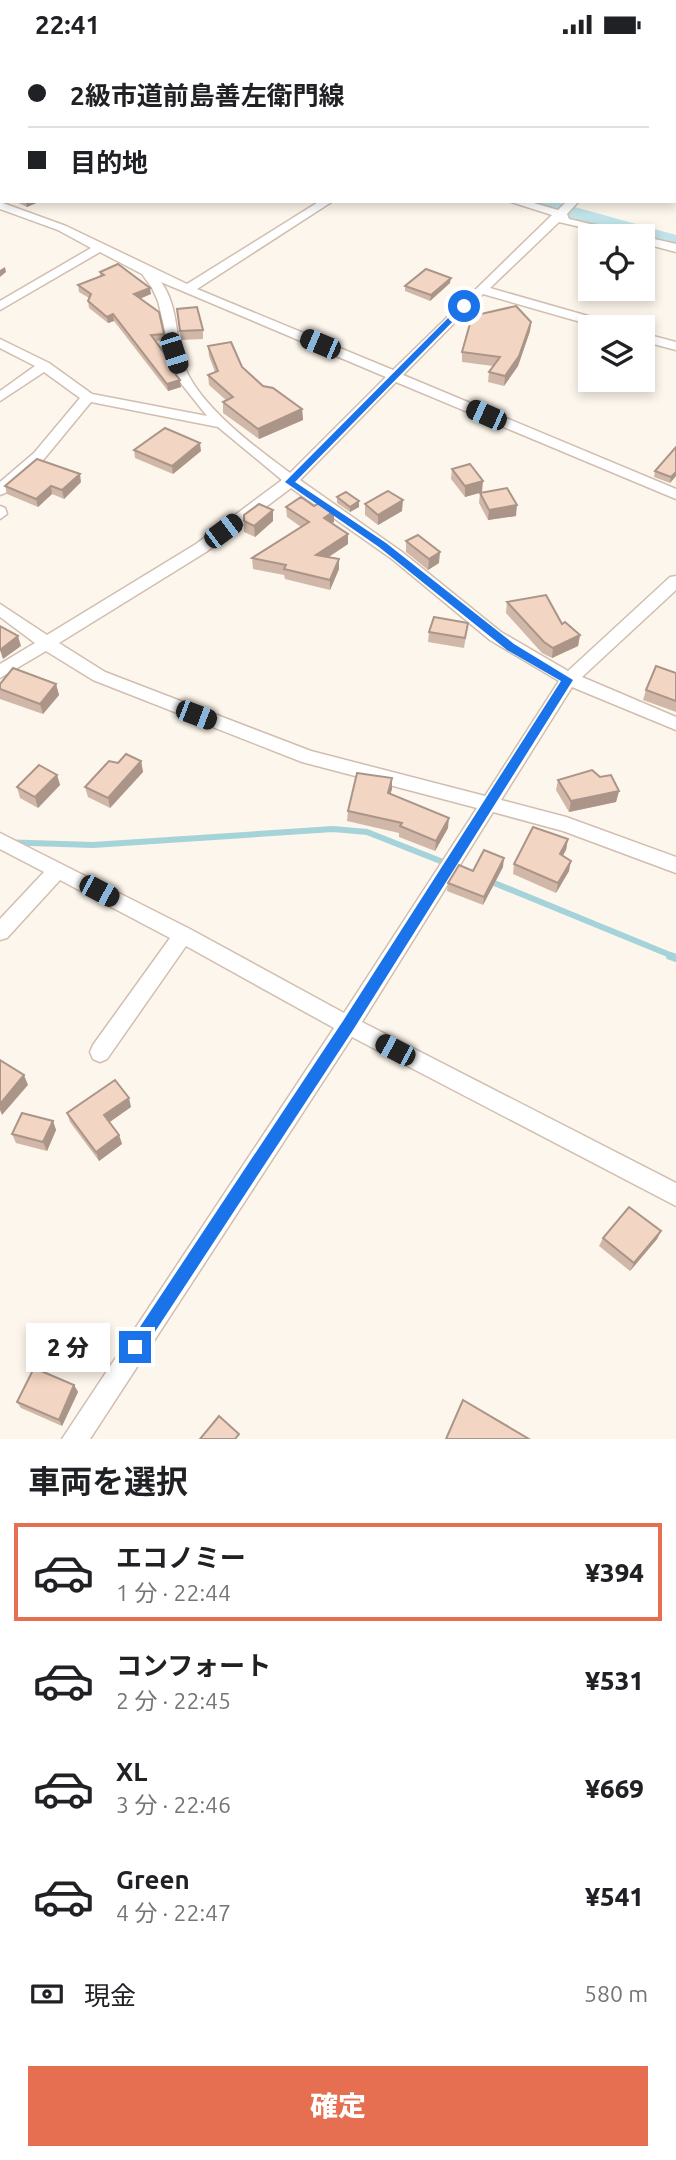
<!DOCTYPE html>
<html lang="ja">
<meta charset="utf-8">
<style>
:root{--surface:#fff;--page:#f2f2f2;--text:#202124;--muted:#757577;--line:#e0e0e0;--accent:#e76f51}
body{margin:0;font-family:Ubuntu,"Noto Sans JP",sans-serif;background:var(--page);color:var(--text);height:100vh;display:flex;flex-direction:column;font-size:26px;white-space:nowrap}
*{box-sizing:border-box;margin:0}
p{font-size:23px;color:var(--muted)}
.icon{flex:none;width:38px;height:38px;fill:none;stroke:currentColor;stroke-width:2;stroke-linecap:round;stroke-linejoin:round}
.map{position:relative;height:1390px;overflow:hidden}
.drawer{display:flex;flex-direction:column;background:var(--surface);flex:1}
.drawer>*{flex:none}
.hud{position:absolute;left:0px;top:0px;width:677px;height:154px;box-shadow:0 4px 10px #0003;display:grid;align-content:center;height:154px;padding:0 28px;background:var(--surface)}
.buttons{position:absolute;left:578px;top:175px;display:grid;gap:14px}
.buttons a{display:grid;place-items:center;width:77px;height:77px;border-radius:0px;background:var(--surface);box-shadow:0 4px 10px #0003;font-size:35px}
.end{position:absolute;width:32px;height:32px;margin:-16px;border:9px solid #1a73e8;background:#fff;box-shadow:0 0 0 4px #fff}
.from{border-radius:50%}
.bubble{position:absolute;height:49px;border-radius:0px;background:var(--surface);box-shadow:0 4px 10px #0003;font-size:23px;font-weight:800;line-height:49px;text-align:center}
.car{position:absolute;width:21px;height:42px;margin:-21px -10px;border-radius:9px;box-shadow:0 0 5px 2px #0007;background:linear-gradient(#222 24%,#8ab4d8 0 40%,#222 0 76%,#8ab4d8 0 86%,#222 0)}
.hud b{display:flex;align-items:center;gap:24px;height:66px;font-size:26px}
.hud b+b{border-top:2px solid var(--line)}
.hud i{width:18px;height:18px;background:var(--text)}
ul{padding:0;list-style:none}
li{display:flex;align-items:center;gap:21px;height:98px;margin:0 14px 10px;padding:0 14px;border:4px solid transparent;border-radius:0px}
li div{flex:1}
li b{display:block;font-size:26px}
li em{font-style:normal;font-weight:800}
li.active{border-color:var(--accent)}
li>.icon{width:63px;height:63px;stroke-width:1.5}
h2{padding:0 28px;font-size:32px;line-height:84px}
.pay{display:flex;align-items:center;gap:18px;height:77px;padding:0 28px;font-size:26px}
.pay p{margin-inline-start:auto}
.action{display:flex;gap:14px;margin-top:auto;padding:14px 28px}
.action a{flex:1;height:80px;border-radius:0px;background:var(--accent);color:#fff;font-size:28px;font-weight:800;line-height:80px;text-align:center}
.status{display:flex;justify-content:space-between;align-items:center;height:49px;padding:0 35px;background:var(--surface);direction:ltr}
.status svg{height:19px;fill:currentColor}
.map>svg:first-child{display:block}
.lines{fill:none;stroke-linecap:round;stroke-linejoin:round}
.stream-far1{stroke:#a5d3da;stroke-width:6}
.stream{stroke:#a5d3da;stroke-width:8}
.river{fill:#bfe3e8;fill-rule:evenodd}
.street-casing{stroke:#d1beb0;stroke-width:3}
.secondary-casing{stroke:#d6c0b0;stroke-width:4}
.street{fill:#fff;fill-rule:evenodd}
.secondary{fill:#fff;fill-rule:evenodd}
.wall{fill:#d1b7a8}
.shaded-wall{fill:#aa9588}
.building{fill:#f3d5c3;stroke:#aa9588;stroke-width:2}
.route{fill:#1a73e8}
</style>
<div class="status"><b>22:41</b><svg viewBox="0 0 49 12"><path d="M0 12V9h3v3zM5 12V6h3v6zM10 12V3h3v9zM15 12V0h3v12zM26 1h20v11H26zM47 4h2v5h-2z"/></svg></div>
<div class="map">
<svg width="676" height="1390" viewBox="0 0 676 1390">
<rect width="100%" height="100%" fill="#fdf6ec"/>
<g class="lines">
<g class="stream-far1">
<polyline points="0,793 93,796 333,780 367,783 448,815"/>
<polyline points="487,831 675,908"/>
</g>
<polyline class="stream" points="670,907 676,909"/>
<g class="river">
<rect x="0" y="6" width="2" height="12"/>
<polygon points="515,152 553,152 676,186 676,200 642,191 642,187 629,187 518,157"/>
</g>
<g class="street-casing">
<g id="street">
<polygon points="101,0 114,0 99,2"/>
<polygon points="294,0 304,0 292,2"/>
<polygon points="0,13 2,13 2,20 0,19"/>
<path d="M320 152H333L197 240 393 321 552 166 508 152H527L558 161 567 152H579L567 165 569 170 676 195V203L642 194V187H619L559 173 490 239 616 275 617 278H598L483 245 403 326 676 440V450L396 333 300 431 402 503 501 583 568 622 670 528 676 527V541L582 628 676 668V681L572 638 501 751 566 768 676 808V824L563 782 493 763 362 973 676 1134V1157L352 988 90 1390H62L334 979 186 897 107 1010 100 1013 93 1010 90 1003 93 996 170 889 60 831 7 889 0 891V870L44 823 0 800V784L190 880 344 964 477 759 302 713 93 631 46 602 0 629V615L35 594 0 568V555L47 586 196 495 282 431 218 378 91 353 44 410 5 444 0 446V433L34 404 80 349 44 323 0 352V342L35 317 0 299V290L49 314 92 345 207 367 176 328 158 252 152 239 142 225 100 203 0 261V252L91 199 58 181 0 160V153L66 177 187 235ZM161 233 386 328 290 424C256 399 198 356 184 316 175 289 179 258 161 233ZM291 439 392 510 490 591 559 632 485 747 311 702 105 623 59 594 206 503Z"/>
<polygon points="642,284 676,293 676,301 642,292"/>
<polygon points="0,457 5,459 7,465 0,470"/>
</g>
</g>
<g class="secondary-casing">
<polygon id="secondary" points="390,0 408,0 410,2 391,2"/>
</g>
<use href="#street" class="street"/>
<use href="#secondary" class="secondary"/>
</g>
<g class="wall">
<polygon points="2,32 2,93 0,93 0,33"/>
<polygon points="14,152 41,152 27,158"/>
<polygon points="100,223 151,245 140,249 164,285 165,291 156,292 181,338 168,342 114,272 108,274 89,259 88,252 89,249 79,243 78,236 100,227"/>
<polygon points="450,234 430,252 405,242 405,237"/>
<polygon points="178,269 203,281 203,290 181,291"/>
<polygon points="531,273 530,282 518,317 504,337 488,333 489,323 493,317 462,313 462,303"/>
<polygon points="208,297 242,318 263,337 302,360 303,371 259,390 223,364 223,353 227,352 209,336 208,326 215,323 209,307"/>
<polygon points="676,398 676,427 670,434 654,428 655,422"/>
<polygon points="134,401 201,402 173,425 135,409"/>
<polygon points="452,420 482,443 516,467 488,471 479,454 480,444 465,448 451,430"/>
<polygon points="81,433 64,450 52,445 38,458 7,445 5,437"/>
<polygon points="337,448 359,452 359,458 350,463 337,454"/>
<polygon points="365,455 402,462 378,476 365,466"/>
<polygon points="314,457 334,462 334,473 332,474 348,485 348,495 329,508 339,520 330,541 285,530 284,526 253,520 252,509 301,478 287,468 286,458"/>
<polygon points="244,466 273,472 255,488 244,483"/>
<polygon points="406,492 439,514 428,521 406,503"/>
<polygon points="507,553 562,575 580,586 578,597 552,609 542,604 506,564"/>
<polygon points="468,574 464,599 428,593 429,583"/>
<polygon points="676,624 676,663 643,651 646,641"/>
<polygon points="0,635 56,635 59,646 43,665 0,650"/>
<polygon points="141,712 143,723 110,759 88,748 85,738 118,714"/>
<polygon points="57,726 60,736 38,759 20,749 17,738"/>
<polygon points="600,728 619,742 616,753 569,763 556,741 558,731"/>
<polygon points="392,729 392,740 390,745 448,779 435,802 399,788 399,784 347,772 348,762"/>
<polygon points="568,790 566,801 562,807 569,822 556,844 513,825 514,815"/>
<polygon points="503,818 483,856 447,842 448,834 473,822"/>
<polygon points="131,1058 109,1073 119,1086 122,1095 99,1112 70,1073 67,1064"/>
<polygon points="53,1072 56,1081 47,1102 16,1094 12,1085"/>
<polygon points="661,1182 657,1190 630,1222 599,1197 603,1189"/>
<polygon points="74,1336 78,1343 62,1377 21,1359 17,1353"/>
</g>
<g class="shaded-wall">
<polygon points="573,0 595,0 592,2 570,2"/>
<polygon points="26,152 41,152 27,158"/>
<polygon points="5,218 6,223 0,228 0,221"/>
<polygon points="451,229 450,234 430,252 431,246"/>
<polygon points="150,239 151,245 135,252 134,245"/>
<polygon points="113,265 114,272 108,274 107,268"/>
<polygon points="531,273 530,282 518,317 504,337 505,327"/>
<polygon points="180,331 181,338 168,342 167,335"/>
<polygon points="302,360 303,371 259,390 258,380"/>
<polygon points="200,394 201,402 173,425 172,417"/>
<polygon points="676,423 676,427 670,434 671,428"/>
<polygon points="80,425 81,433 64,450 62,441"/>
<polygon points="483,432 482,443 465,448 465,437"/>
<polygon points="51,437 52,445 38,458 36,450"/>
<polygon points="403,451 402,462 378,476 378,466"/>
<polygon points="359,452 359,458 350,463 350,458"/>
<polygon points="517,456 516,467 488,471 489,461"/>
<polygon points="273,461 273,472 255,488 254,477"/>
<polygon points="334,462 334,473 324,479 324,469"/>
<polygon points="348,485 348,495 316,516 316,506"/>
<polygon points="440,503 439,514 428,521 429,510"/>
<polygon points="339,510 339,520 330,541 330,531"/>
<polygon points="580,586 578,597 552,609 553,599"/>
<polygon points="18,587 21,597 3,610 0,601"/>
<polygon points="56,635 59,646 43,665 40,655"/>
<polygon points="141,712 143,723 110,759 108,749"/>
<polygon points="57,726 60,736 38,759 35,748"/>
<polygon points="392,729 392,740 387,755 388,744"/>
<polygon points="619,742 616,753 569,763 571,752"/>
<polygon points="449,769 448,779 435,802 436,792"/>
<polygon points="568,790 566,801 558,816 560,805"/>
<polygon points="504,809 503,818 483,856 484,848"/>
<polygon points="571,812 569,822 556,844 558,834"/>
<polygon points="24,1026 28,1036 2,1066 0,1061 0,1055"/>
<polygon points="129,1049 131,1058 107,1075 104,1066"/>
<polygon points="53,1072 56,1081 47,1102 43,1093"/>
<polygon points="119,1086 122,1095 99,1112 96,1103"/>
<polygon points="661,1182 657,1190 630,1222 634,1214"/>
<polygon points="74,1336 78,1343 62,1377 59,1371"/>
</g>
<g class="building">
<polygon points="466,0 573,0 570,2 464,2"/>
<polygon points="2,32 2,76 0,75 0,33"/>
<polygon points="2,115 2,138 0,137 0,116"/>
<polygon points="118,215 150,239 134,245 159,263 164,285 151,286 170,312 173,322 180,331 167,335 113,265 107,268 88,252 91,245 78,236 104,226 100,223"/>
<polygon points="426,220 451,229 431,246 405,237"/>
<polygon points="516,257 531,273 519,307 505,327 489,323 500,308 462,303 473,264 481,265"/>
<polygon points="197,258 203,281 180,282 177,260"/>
<polygon points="231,293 242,318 263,337 273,339 302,360 258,380 223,353 233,348 208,326 218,322 208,297"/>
<polygon points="165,379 200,394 172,417 134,401"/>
<polygon points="676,398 676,423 671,428 655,422"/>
<polygon points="37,410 80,425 62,441 51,437 36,450 5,437"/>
<polygon points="470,415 483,432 465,437 452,420"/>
<polygon points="507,439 517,456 489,461 480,444"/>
<polygon points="388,442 403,451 378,466 365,455"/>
<polygon points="346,443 359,452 350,458 337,448"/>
<polygon points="301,448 314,457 321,453 334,462 324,469 348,485 316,506 339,510 330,531 284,520 286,516 252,509 309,473 286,458"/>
<polygon points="259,455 273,461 254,477 244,472 244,466"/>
<polygon points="418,486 440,503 429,510 406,492"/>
<polygon points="546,546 562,575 565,573 580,586 553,599 544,593 507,553"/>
<polygon points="434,568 468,574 465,589 429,583"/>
<polygon points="0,577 18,587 0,601"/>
<polygon points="656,617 676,624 676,652 646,641"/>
<polygon points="13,619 56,635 40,655 0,640 0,635"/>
<polygon points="126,705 141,712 108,749 85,738 109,712 118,714"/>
<polygon points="39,716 57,726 35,748 17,738"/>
<polygon points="592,721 600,728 611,726 619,742 571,752 558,731"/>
<polygon points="357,724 392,729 388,744 449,769 436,792 400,777 402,774 348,762"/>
<polygon points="533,778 568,790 560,805 571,812 558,834 514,815"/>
<polygon points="484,801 504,809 484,848 448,834 459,816 473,822"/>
<polygon points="0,1011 24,1026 0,1055"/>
<polygon points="115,1031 129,1049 104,1066 119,1086 96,1103 67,1064"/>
<polygon points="22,1064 53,1072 43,1093 12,1085"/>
<polygon points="629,1158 661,1182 634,1214 603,1189"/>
<polygon points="34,1319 74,1336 59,1371 17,1353"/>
<polygon points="463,1351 529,1390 446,1390"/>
<polygon points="219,1367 239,1385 235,1390 200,1390"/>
</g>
<polygon class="route" points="461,256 468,257 295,433 386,494 514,595 573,631 353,981 141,1304 135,1306 130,1304 128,1298 130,1293 343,972 561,632 507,601 379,498 285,433"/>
</svg>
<div class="buttons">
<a><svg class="icon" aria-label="locate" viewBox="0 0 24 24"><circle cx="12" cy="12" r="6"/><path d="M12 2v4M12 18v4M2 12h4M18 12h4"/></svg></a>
<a><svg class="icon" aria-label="layers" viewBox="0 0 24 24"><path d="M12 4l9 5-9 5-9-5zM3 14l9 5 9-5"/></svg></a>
</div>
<i class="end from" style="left:464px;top:257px"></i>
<i class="end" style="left:135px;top:1298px"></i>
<div class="bubble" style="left:26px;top:1274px;width:84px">2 分</div>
<i class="car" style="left:320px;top:295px;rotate:293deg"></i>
<i class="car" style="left:174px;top:304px;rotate:162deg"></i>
<i class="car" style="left:486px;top:366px;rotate:294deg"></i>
<i class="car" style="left:223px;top:482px;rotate:53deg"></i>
<i class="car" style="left:196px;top:666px;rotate:111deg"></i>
<i class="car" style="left:99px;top:842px;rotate:118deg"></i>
<i class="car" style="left:395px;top:1001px;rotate:298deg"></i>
<div class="hud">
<b><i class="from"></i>2級市道前島善左衛門線</b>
<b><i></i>目的地</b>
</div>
</div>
<section class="drawer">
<h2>車両を選択</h2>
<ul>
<li class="active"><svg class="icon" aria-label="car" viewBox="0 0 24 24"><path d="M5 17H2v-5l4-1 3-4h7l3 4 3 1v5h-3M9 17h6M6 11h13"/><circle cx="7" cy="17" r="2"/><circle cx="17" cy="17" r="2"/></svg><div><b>エコノミー</b><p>1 分 · 22:44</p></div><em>¥394</em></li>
<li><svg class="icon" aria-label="car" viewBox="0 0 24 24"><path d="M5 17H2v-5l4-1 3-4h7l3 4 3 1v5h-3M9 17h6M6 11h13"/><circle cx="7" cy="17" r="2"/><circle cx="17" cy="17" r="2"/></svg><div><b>コンフォート</b><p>2 分 · 22:45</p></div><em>¥531</em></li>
<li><svg class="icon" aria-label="car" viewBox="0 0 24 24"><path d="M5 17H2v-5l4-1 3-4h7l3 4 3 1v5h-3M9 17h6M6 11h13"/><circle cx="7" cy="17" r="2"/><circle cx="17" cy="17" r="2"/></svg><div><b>XL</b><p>3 分 · 22:46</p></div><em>¥669</em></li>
<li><svg class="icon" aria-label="car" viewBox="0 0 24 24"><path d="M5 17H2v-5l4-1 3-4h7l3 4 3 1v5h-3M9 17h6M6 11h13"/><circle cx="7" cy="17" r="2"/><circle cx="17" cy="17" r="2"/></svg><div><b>Green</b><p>4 分 · 22:47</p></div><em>¥541</em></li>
</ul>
<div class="pay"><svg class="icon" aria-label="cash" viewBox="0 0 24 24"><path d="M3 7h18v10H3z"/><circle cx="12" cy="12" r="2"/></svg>現金<p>580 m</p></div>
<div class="action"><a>確定</a></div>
</section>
